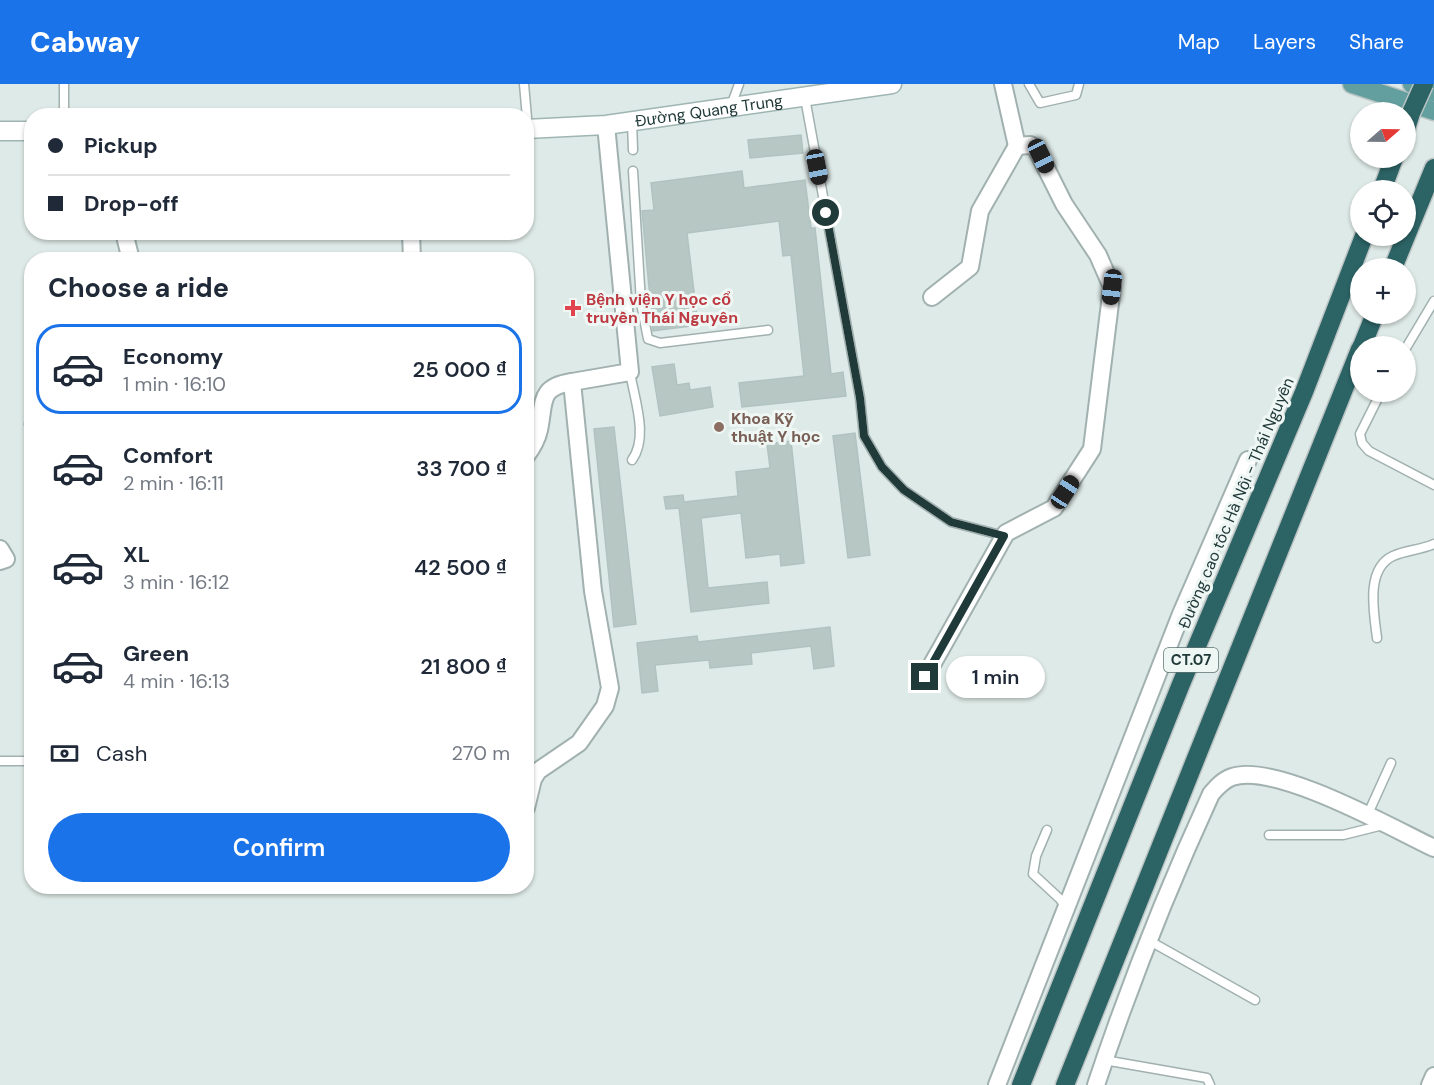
<!DOCTYPE html>
<meta charset="utf-8">
<style>
:root{--surface:#fff;--page:#f2f2f3;--text:#1f2937;--muted:#747a83;--line:#e0e1e3;--accent:#1a73e8}
body{margin:0;font-family:"DM Sans",sans-serif;background:var(--page);color:var(--text);height:100vh;display:flex;flex-direction:column;font-size:22px;white-space:nowrap}
*{box-sizing:border-box;margin:0}
p{font-size:20px;color:var(--muted)}
.icon{flex:none;width:33px;height:33px;fill:none;stroke:currentColor;stroke-width:2;stroke-linecap:round;stroke-linejoin:round}
.map{position:relative;flex:1;overflow:hidden}
.drawer{position:absolute;left:24px;top:168px;width:510px;height:642px;display:flex;flex-direction:column;background:var(--surface);border-radius:24px;box-shadow:0 2px 4px #0004}
.drawer>*{flex:none}
.guide{position:absolute;left:24px;top:24px;width:510px;height:132px;border-radius:24px;box-shadow:0 2px 4px #0004;display:grid;align-content:center;height:132px;padding:0 24px;background:var(--surface)}
.needle{width:39px;rotate:70deg}
.fabs{position:absolute;left:1350px;top:18px;display:grid;gap:12px}
.fabs a{display:grid;place-items:center;width:66px;height:66px;border-radius:50%;background:var(--surface);box-shadow:0 2px 4px #0004;font-size:30px}
.end{position:absolute;width:27px;height:27px;margin:-14px;border:8px solid #203939;background:#fff;box-shadow:0 0 0 3px #fff}
.from{border-radius:50%}
.bubble{position:absolute;height:42px;border-radius:21px;background:var(--surface);box-shadow:0 2px 4px #0004;font-size:20px;font-weight:600;line-height:42px;text-align:center}
.car{position:absolute;width:18px;height:36px;margin:-18px -9px;border-radius:8px;box-shadow:0 0 4px 2px #0007;background:linear-gradient(#222 24%,#8ab4d8 0 40%,#222 0 76%,#8ab4d8 0 86%,#222 0)}
.guide b{display:flex;align-items:center;gap:21px;height:57px;font-size:22px}
.guide b+b{border-top:2px solid var(--line)}
.guide i{width:15px;height:15px;background:var(--text)}
ul{padding:0;list-style:none}
li{display:flex;align-items:center;gap:18px;height:90px;margin:0 12px 9px;padding:0 12px;border:3px solid transparent;border-radius:24px}
li div{flex:1}
li b{display:block;font-size:22px}
li em{font-style:normal;font-weight:600}
li.selected{border-color:var(--accent)}
li>.icon{width:54px;height:54px;stroke-width:1.5}
h2{padding:0 24px;font-size:27px;line-height:72px}
.pay{display:flex;align-items:center;gap:15px;height:66px;padding:0 24px;font-size:22px}
.pay p{margin-inline-start:auto}
.button{display:flex;gap:12px;margin-top:auto;padding:12px 24px}
.button a{flex:1;height:69px;border-radius:36px;background:var(--accent);color:#fff;font-size:24px;font-weight:600;line-height:69px;text-align:center}
header{display:flex;align-items:center;gap:36px;box-sizing:border-box;height:84px;padding:0 30px;background:var(--accent);color:#fff}
header strong{font-size:28px}
nav{display:flex;gap:33px;margin-inline-start:auto;font-size:21px}
.map>svg:first-child{display:block}
.building{fill:#b7c7c4;stroke:#b1c3c0;stroke-width:1.5}
.lines{fill:none;stroke-linecap:round;stroke-linejoin:round}
.lane-casing{stroke:#a1b1af;stroke-width:11}
.street-casing{stroke:#a1b1af;stroke-width:20}
.secondary-casing{stroke:#9eb5b2;stroke-width:21}
.primary-casing{stroke:#bcc4c4;stroke-width:21}
.highway-casing{stroke:#bcc4c4;stroke-width:21}
.lane{stroke:#fff;stroke-width:8}
.street{stroke:#fff;stroke-width:16}
.secondary{stroke:#fff;stroke-width:18}
.primary{stroke:#639f9e;stroke-width:18}
.highway{stroke:#2c6365;stroke-width:18}
.highway-bridge-casing{stroke:#bcc4c4;stroke-width:21;stroke-linecap:butt}
.highway-bridge{stroke:#2c6365;stroke-width:18}
.route{stroke:#203939;stroke-width:8}
.health-dot{fill:#e0444e;stroke:#eff7f4;stroke-width:2}
.education-dot{fill:#8d6e63;stroke:#eff7f4;stroke-width:2}
.labels{text-anchor:middle;dominant-baseline:central;stroke-width:6;stroke-linejoin:round;paint-order:stroke}
.shield{fill:#eff7f4;stroke:#5e7271;stroke-width:1.5}
.shield-label{font-size:15px;font-weight:bold;fill:#203939}
.street-label{font-size:16px;fill:#203939;stroke:#eff7f4}
.health-label{font-size:16px;font-weight:bold;fill:#be3a42;stroke:#eff7f4;text-anchor:start}
.education-label{font-size:16px;font-weight:bold;fill:#785e54;stroke:#eff7f4;text-anchor:start}
</style>
<header>
<strong>Cabway</strong>
<nav><a>Map</a><a>Layers</a><a>Share</a></nav>
</header>
<div class="map">
<svg width="1434" height="1001" viewBox="0 0 1434 1001">
<rect width="100%" height="100%" fill="#deeae7"/>
<g class="building">
<polygon points="801,51 803,69 750,74 748,56"/>
<polygon points="742,87 744,104 805,96 811,144 815,144 831,290 843,288 846,312 742,323 739,299 804,292 791,171 783,172 779,137 687,149 698,241 653,247 642,127 654,126 651,99"/>
<polygon points="674,280 677,301 689,299 690,306 710,303 713,323 660,332 652,283"/>
<polygon points="614,343 636,540 614,543 594,345"/>
<polygon points="855,349 870,471 848,474 833,352"/>
<polygon points="791,357 804,479 781,482 780,470 746,474 741,429 701,434 708,504 767,498 769,519 691,528 679,424 666,425 664,413 683,411 684,418 738,412 736,388 770,384 767,360"/>
<polygon points="830,543 834,582 814,585 811,562 751,569 752,580 710,584 709,576 655,581 658,607 642,609 637,559 697,552 698,558"/>
</g>
<g class="lines">
<g class="lane-casing">
<g id="lane">
<polyline points="64,0 64,32"/>
<polyline points="524,0 528,45"/>
<polyline points="1029,0 1040,19 1076,11 1079,0"/>
<polyline points="805,14 860,314 864,352 882,383 904,406 951,438 1004,452"/>
<polyline points="731,22 739,0"/>
<polyline points="632,38 633,66"/>
<polyline points="633,87 641,219 648,255 660,259 768,246"/>
<polyline points="1406,264 1434,217"/>
<path d="M630 288C634 314 649 353 632 376"/>
<polyline points="1381,308 1360,350 1362,359 1369,367 1434,401"/>
<polyline points="29,340 32,329"/>
<path d="M1377 554C1374 529 1365 485 1393 472 1406 466 1421 466 1434 460"/>
<polyline points="0,677 32,677"/>
<polyline points="1367,732 1391,679"/>
<polyline points="1047,746 1036,772 1033,790 1060,815 1067,825"/>
<polyline points="1269,751 1343,751 1383,741"/>
<polyline points="1148,856 1255,916"/>
<polyline points="1104,976 1207,994 1210,1001"/>
</g>
</g>
<g class="street-casing">
<g id="street">
<polyline points="124,148 131,176"/>
<polyline points="411,148 412,176"/>
<polyline points="932,213 970,183 980,127 1017,62"/>
<path d="M526 372C532 364 537 355 539 346 545 318 538 303 572 298"/>
<polyline points="0,465 6,475 0,477"/>
<polyline points="925,593 1006,449 1054,424 1092,365 1112,203 1098,171 1064,120 1036,64 1030,61 1017,62 1003,0"/>
<polyline points="526,724 533,695 538,687 579,659 605,622 610,604 593,507 572,298 630,288 606,41"/>
<polyline points="997,1001 1181,530 1248,376"/>
<path d="M1096 1001C1129 902 1167 806 1211 710 1217 703 1223 696 1232 693 1275 678 1392 744 1434 764"/>
<polyline points="1430,1001 1434,992"/>
</g>
</g>
<g class="secondary-casing">
<g id="secondary">
<path id="s1" d="M526 45 606 41 892 0"/>
<polyline points="0,47 32,47"/>
</g>
</g>
<g class="primary-casing">
<g id="primary">
<polyline points="1352,0 1434,27"/>
<polyline points="1412,0 1434,8"/>
</g>
</g>
<g class="highway-casing">
<g id="highway">
<polyline points="1406,45 1411,29"/>
<polyline points="1382,106 1394,74"/>
<polyline points="1393,184 1434,84"/>
<polyline points="1362,262 1375,230"/>
<polyline points="1021,1001 1181,600 1304,308 1364,152"/>
<polyline points="1065,1001 1360,265"/>
</g>
</g>
<use href="#lane" class="lane"/>
<use href="#street" class="street"/>
<use href="#secondary" class="secondary"/>
<use href="#primary" class="primary"/>
<use href="#highway" class="highway"/>
<g class="highway-bridge-casing">
<polyline id="highway-bridge" points="1411,29 1424,0"/>
</g>
<use href="#highway-bridge" class="highway-bridge"/>
</g>
<g class="lines">
<polyline class="route" points="826,129 860,314 864,352 882,383 904,406 951,438 1004,452 925,593"/>
</g>
<path class="health-dot" d="M570 215h6v6h6v6h-6v6h-6v-6h-6v-6h6z"/>
<circle class="education-dot" cx="719" cy="343" r="6"/>
<g class="labels">
<rect class="shield" x="1164" y="564" width="54" height="24" rx="4.5"/>
<g class="shield-label">
<text x="1191" y="576">CT.07</text>
</g>
<g class="street-label">
<text stroke="none"><textPath href="#s1" startOffset="184">Đường Quang Trung</textPath></text>
<text transform="translate(1236 419) rotate(-67)">Đường cao tốc Hà Nội - Thái Nguyên</text>
</g>
<g class="health-label">
<text x="586" y="215">Bệnh viện Y học cổ<tspan x="586" dy="18">truyền Thái Nguyên</tspan></text>
</g>
<g class="education-label">
<text x="731" y="334">Khoa Kỹ<tspan x="731" dy="18">thuật Y học</tspan></text>
</g>
</g>
</svg>
<div class="fabs">
<a><svg class="needle" viewBox="-14 -14 28 28"><path d="M0-13l5 13h-10z" fill="#e53935"/><path d="M0 13l5-13h-10z" fill="#747a83"/></svg></a>
<a><svg class="icon" aria-label="locate" viewBox="0 0 24 24"><circle cx="12" cy="12" r="6"/><path d="M12 2v4M12 18v4M2 12h4M18 12h4"/></svg></a>
<a>+</a>
<a>−</a>
</div>
<i class="end from" style="left:826px;top:129px"></i>
<i class="end" style="left:925px;top:593px"></i>
<div class="bubble" style="left:946px;top:572px;width:99px">1 min</div>
<i class="car" style="left:1041px;top:72px;rotate:154deg"></i>
<i class="car" style="left:817px;top:83px;rotate:169deg"></i>
<i class="car" style="left:1112px;top:203px;rotate:187deg"></i>
<i class="car" style="left:1065px;top:408px;rotate:33deg"></i>
<div class="guide">
<b><i class="from"></i>Pickup</b>
<b><i></i>Drop-off</b>
</div>
<section class="drawer">
<h2>Choose a ride</h2>
<ul>
<li class="selected"><svg class="icon" aria-label="car" viewBox="0 0 24 24"><path d="M5 17H2v-5l4-1 3-4h7l3 4 3 1v5h-3M9 17h6M6 11h13"/><circle cx="7" cy="17" r="2"/><circle cx="17" cy="17" r="2"/></svg><div><b>Economy</b><p>1 min · 16:10</p></div><em>25 000 ₫</em></li>
<li><svg class="icon" aria-label="car" viewBox="0 0 24 24"><path d="M5 17H2v-5l4-1 3-4h7l3 4 3 1v5h-3M9 17h6M6 11h13"/><circle cx="7" cy="17" r="2"/><circle cx="17" cy="17" r="2"/></svg><div><b>Comfort</b><p>2 min · 16:11</p></div><em>33 700 ₫</em></li>
<li><svg class="icon" aria-label="car" viewBox="0 0 24 24"><path d="M5 17H2v-5l4-1 3-4h7l3 4 3 1v5h-3M9 17h6M6 11h13"/><circle cx="7" cy="17" r="2"/><circle cx="17" cy="17" r="2"/></svg><div><b>XL</b><p>3 min · 16:12</p></div><em>42 500 ₫</em></li>
<li><svg class="icon" aria-label="car" viewBox="0 0 24 24"><path d="M5 17H2v-5l4-1 3-4h7l3 4 3 1v5h-3M9 17h6M6 11h13"/><circle cx="7" cy="17" r="2"/><circle cx="17" cy="17" r="2"/></svg><div><b>Green</b><p>4 min · 16:13</p></div><em>21 800 ₫</em></li>
</ul>
<div class="pay"><svg class="icon" aria-label="cash" viewBox="0 0 24 24"><path d="M3 7h18v10H3z"/><circle cx="12" cy="12" r="2"/></svg>Cash<p>270 m</p></div>
<div class="button"><a>Confirm</a></div>
</section>
</div>
